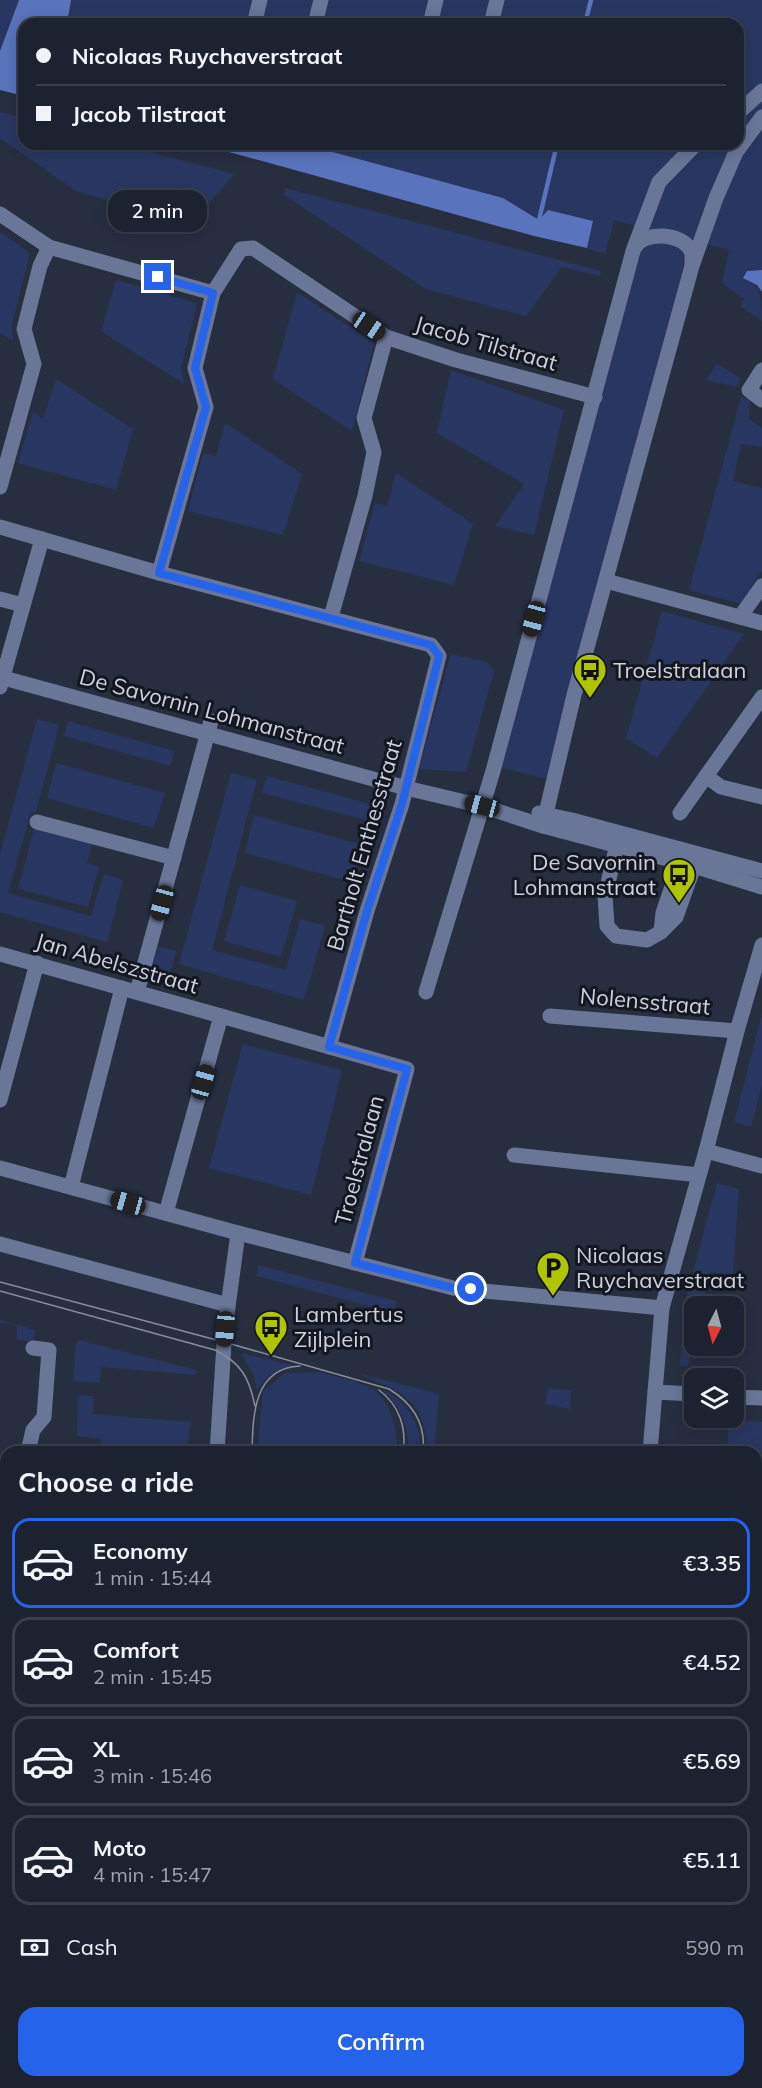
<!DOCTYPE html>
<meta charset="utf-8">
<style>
:root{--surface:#1d2230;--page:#252a38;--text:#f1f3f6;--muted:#a0a4ab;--line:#3b3f4c;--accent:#2563eb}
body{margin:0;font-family:Mulish,sans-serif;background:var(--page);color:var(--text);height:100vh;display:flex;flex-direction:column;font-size:22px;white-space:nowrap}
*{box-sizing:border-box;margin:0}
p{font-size:20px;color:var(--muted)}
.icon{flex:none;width:33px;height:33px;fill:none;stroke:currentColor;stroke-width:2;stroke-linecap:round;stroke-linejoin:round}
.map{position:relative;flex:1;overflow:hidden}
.drawer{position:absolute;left:0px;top:1446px;width:762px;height:642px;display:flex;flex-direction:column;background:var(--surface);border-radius:18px 18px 0 0;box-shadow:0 3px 15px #0003,0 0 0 2px var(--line)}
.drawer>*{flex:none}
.hud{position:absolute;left:18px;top:18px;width:726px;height:132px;border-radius:18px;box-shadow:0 3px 15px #0003,0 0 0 2px var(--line);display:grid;align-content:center;height:132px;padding:0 18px;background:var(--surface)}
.needle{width:39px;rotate:186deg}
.controls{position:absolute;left:684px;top:1296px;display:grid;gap:12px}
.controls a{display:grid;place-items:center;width:60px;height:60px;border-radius:12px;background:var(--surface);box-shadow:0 3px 15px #0003,0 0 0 2px var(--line);font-size:30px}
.end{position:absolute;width:27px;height:27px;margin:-14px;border:8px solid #2563eb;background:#fff;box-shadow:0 0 0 3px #fff}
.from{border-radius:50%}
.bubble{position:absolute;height:42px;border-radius:18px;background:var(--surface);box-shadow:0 3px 15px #0003,0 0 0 2px var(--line);font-size:20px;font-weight:600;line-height:42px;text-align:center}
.car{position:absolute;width:18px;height:36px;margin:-18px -9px;border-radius:8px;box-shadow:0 0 4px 2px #0007;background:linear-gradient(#222 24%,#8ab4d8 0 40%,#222 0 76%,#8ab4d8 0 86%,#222 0)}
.hud b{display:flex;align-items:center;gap:21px;height:57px;font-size:22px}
.hud b+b{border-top:2px solid var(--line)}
.hud i{width:15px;height:15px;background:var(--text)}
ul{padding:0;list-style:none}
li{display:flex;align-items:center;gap:18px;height:90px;margin:0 12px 9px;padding:0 6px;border:3px solid var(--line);border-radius:18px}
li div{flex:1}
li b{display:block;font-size:22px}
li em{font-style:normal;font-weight:600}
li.current{border-color:var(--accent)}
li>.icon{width:54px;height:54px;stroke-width:1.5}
h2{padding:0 18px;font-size:27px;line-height:72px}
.pay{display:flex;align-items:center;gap:15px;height:66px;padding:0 18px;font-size:22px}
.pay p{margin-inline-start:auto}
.cta{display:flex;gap:12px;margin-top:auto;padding:12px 18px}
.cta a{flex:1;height:69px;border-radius:18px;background:var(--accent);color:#fff;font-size:24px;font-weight:600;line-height:69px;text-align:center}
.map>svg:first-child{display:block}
.green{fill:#283761}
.water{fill:#5974bc}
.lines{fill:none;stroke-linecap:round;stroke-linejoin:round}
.stream{stroke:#5974bc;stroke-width:4.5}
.minor{stroke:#697697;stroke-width:15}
.tram{stroke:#888d9c;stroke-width:1.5}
.route{stroke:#2563eb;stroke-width:8}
.labels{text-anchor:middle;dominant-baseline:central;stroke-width:6;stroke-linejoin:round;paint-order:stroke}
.street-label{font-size:22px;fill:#ccd1dd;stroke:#14171f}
.poi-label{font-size:22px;fill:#ccd1dd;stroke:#14171f;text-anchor:start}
</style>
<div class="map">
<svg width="762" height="2088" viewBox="0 0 762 2088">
<rect width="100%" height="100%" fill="#272e40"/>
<g class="green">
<polygon points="0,0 19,0 0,51"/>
<path d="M71 0H762V270L747 271 752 282C762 289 762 307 762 321L740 306 744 299 722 283 729 250 694 241 546 779 499 767 646 229 614 220 605 254 585 248H587L593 221 539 220 503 198 303 144H738V24H67Z"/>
<polygon points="0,112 24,118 24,144 121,144 234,174 191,225 76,191 0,138"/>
<polygon points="285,188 601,271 600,276 562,267 526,316 426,289 284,195"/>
<polygon points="0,232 30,253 12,325 13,341 0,333"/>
<polygon points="116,280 197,303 181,368 184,384 101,331"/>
<polygon points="297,292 374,343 352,431 273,379"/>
<polygon points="717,363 741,379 737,387 706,380"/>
<polygon points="451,370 564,410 534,535 495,526 524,484 437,433"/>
<polygon points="56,379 133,429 116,490 18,463 33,412 43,419"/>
<polygon points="741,397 750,400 749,419 762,428 762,447 741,444 733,481 762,488 762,571 750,588 753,590 742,604 689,590"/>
<polygon points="225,423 302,474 283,535 188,511 203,453 216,456"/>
<polygon points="396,473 473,524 454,585 359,561 375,503 387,506"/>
<polygon points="662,611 744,634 657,758 626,738"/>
<polygon points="451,654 487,662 494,671 466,772 419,769"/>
<polygon points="37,719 59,725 36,812 31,811 8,893 91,916 104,874 123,880 107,942 0,912 0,854"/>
<polygon points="68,721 174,751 170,766 64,736"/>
<polygon points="56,763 165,793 154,828 47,798"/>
<polygon points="231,773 257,780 212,950 286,970 300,919 325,926 304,1000 179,964"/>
<polygon points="267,776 370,804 366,820 262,793"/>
<polygon points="254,815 363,845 352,882 245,853"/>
<polygon points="34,829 92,844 87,863 99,867 88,907 18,889"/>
<polygon points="240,885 297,901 281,957 224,941"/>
<polygon points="158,946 176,951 169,978 151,973"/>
<polygon points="762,1014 762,1085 751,1127 734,1122"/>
<polygon points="243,1044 342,1070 311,1195 209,1168"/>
<polygon points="717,1183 739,1189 733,1275 711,1272 703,1306 694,1306 694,1341 688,1366 680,1366 685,1302"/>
<polygon points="258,1265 396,1301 394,1313 257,1276"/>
<polygon points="0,1320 35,1330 34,1341 17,1340 17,1325 0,1323"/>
<polygon points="79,1340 196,1370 196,1375 101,1367 100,1383 73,1381 76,1344"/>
<path d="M241 1353 293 1365C276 1369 266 1376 257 1391L254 1376Z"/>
<path d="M318 1372C333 1376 364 1382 376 1391 392 1405 397 1433 398 1452H257L263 1391 285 1373Z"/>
<path d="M358 1373 439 1394 434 1452H428C426 1398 400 1392 358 1373Z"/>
<path d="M381 1388C406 1401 422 1422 420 1452H408C410 1426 399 1405 381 1388Z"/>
<polygon points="548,1389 571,1390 570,1409 545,1404"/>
<polygon points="78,1395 93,1396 93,1414 191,1422 187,1447 158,1444 157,1452 100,1452 101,1439 77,1436"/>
<polygon points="729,1420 762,1422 762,1531 756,1531 756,1452 727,1452"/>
<polygon points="756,1611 762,1611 762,1720 756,1719"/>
<polygon points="756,1782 762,1782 762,1895 756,1894"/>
</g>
<g class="water">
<polygon points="19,0 71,0 67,24 24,24 24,96 0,90 0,51"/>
<polygon points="200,144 303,144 503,198 539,220 548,210 593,221 587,248 534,236"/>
<polygon points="762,270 762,292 757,285 743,278 747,271"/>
<polygon points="280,2082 347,2082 347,2088 279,2088"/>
<polygon points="420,2082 497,2082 497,2088 419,2088"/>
</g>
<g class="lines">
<g class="stream">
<polyline points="585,24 591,0"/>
<polyline points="539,220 557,144"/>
</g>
<g class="minor">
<polyline points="254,24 260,0"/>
<polyline points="315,24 321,0"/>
<polyline points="430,24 436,0"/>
<polyline points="491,24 497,0"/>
<polyline points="738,113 762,91"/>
<polyline points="0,214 49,247 213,293 241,249 253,248 386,337 456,360 595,397"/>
<path d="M635 247C645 231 680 233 690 249 693 253 692 257 692 263"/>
<polyline points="762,370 749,390 762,400"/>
<polyline points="0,487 34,364 24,329 40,266 49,247"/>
<polyline points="0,527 159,573 431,645 439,656 402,804 367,911 329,1047"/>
<polyline points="159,573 206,407 195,368 213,293"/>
<polyline points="606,581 762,623"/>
<polyline points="0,599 23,605"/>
<polyline points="331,617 365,496 374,452 364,418 386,337"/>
<polyline points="740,617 762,586"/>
<polyline points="0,677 406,788 482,806 543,826 694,866 762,887"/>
<polyline points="0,687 42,539"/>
<polyline points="706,776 721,787 762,797"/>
<polyline points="539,813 572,820 762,871"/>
<polyline points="680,813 762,697"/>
<polyline points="37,822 174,858"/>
<polyline points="543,826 574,695 692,266 716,198 736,152 762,117"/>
<polyline points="619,836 605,896 607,926 616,936 647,940 661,932 676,917 697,858"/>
<polyline points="661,932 663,913 683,854"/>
<polyline points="0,954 221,1016"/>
<polyline points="137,992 211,721"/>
<polyline points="426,992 493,771 633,251 659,182 696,144"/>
<polyline points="550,1016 737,1031"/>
<polyline points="0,1100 37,963"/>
<polyline points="706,1151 762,1166"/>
<polyline points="514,1155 699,1175"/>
<polyline points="0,1168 238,1233 453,1288 662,1308"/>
<polyline points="71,1187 122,988"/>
<polyline points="166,1213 221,1016 407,1069 355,1263"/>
<polyline points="0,1244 228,1305"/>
<polyline points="655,1392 694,1394"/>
<polyline points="734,1397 762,1398"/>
<polyline points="28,1452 33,1430 44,1417 49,1350 33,1348"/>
<polyline points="217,1452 225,1329 238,1233"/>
<polyline points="650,1452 662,1308 706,1151 737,1031 762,945"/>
<polyline points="0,1570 6,1570"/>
<polyline points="756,1580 762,1580"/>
<polyline points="0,1670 6,1585"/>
<polyline points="756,1750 762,1751"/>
<polyline points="0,1793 6,1794"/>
<polyline points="0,1881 6,1881"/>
<polyline points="756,1944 762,1945"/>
<polyline points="0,2000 6,1916"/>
</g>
<g class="tram">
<path d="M0 1282 224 1342 389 1389C412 1403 426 1424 423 1452"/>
<path d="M0 1291 215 1350C241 1363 249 1377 255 1406"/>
<path d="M379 1390C399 1405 407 1428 403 1452"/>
<path d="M252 1452C253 1416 253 1368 300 1366"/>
</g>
</g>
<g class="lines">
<polyline class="route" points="158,277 213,293 195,368 206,407 159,573 431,645 439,656 402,804 367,911 329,1047 407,1069 355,1263 453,1288 471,1289"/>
</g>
<defs>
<g id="bus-pin" transform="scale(1.725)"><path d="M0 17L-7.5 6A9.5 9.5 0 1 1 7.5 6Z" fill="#afc504" stroke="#14171f"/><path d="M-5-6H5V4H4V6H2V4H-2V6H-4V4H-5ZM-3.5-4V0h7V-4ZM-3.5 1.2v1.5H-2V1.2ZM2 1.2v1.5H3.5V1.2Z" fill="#111"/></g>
<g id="parking-pin" transform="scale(1.725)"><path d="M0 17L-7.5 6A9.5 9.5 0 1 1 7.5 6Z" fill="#afc504" stroke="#14171f"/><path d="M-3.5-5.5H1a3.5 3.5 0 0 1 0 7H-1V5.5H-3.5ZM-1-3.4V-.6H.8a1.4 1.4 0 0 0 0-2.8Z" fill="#111"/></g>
</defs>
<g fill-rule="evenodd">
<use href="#bus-pin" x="590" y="670"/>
<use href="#bus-pin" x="679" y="875"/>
<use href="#parking-pin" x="553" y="1268"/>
<use href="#bus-pin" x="271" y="1327"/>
</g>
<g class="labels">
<g class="street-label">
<text transform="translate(486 343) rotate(16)">Jacob Tilstraat</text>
<text transform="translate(212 711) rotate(15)">De Savornin Lohmanstraat</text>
<text transform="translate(364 845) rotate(-74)">Bartholt Enthesstraat</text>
<text transform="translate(117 963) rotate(16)">Jan Abelszstraat</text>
<text transform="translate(645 1001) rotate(5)">Nolensstraat</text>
<text transform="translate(359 1160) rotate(-75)">Troelstralaan</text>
</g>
<g class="poi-label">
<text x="613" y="670">Troelstralaan</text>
<text x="656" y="862" text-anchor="end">De Savornin<tspan x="656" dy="25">Lohmanstraat</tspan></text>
<text x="576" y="1255">Nicolaas<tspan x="576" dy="25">Ruychaverstraat</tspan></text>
<text x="294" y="1314">Lambertus<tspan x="294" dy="25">Zijlplein</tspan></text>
</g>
</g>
</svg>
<div class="controls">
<a><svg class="needle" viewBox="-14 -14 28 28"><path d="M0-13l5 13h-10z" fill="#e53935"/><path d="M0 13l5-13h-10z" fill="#a0a4ab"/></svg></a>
<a><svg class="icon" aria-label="layers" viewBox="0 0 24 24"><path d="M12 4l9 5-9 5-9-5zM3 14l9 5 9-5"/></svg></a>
</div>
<i class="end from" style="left:471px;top:1289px"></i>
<i class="end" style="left:158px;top:277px"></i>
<div class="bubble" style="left:108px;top:190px;width:99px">2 min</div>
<i class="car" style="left:369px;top:326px;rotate:124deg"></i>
<i class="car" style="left:534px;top:619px;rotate:195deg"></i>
<i class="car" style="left:482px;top:806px;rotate:285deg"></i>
<i class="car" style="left:162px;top:903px;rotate:195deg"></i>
<i class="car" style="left:203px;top:1082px;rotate:16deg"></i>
<i class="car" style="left:128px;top:1203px;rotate:286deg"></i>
<i class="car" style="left:225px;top:1329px;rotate:185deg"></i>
<div class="hud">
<b><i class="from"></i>Nicolaas Ruychaverstraat</b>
<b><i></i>Jacob Tilstraat</b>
</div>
<section class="drawer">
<h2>Choose a ride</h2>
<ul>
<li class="current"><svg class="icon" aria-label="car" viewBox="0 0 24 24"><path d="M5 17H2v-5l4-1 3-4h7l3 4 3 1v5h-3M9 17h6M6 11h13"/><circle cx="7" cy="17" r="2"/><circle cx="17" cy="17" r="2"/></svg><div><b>Economy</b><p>1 min · 15:44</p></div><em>€3.35</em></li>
<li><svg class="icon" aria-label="car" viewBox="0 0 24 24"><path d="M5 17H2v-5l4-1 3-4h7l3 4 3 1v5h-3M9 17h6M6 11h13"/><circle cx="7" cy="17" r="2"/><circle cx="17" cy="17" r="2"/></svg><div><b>Comfort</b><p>2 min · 15:45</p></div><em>€4.52</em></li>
<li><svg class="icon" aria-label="car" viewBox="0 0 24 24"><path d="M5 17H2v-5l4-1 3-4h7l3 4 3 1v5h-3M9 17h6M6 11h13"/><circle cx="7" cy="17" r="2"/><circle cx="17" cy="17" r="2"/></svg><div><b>XL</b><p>3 min · 15:46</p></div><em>€5.69</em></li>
<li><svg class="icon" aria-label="car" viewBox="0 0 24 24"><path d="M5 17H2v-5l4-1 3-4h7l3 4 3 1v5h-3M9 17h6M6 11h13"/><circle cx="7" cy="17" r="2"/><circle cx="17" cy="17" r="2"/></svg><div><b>Moto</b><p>4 min · 15:47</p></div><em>€5.11</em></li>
</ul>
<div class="pay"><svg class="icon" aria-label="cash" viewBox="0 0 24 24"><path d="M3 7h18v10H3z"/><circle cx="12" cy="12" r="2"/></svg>Cash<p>590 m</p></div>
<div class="cta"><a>Confirm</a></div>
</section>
</div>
